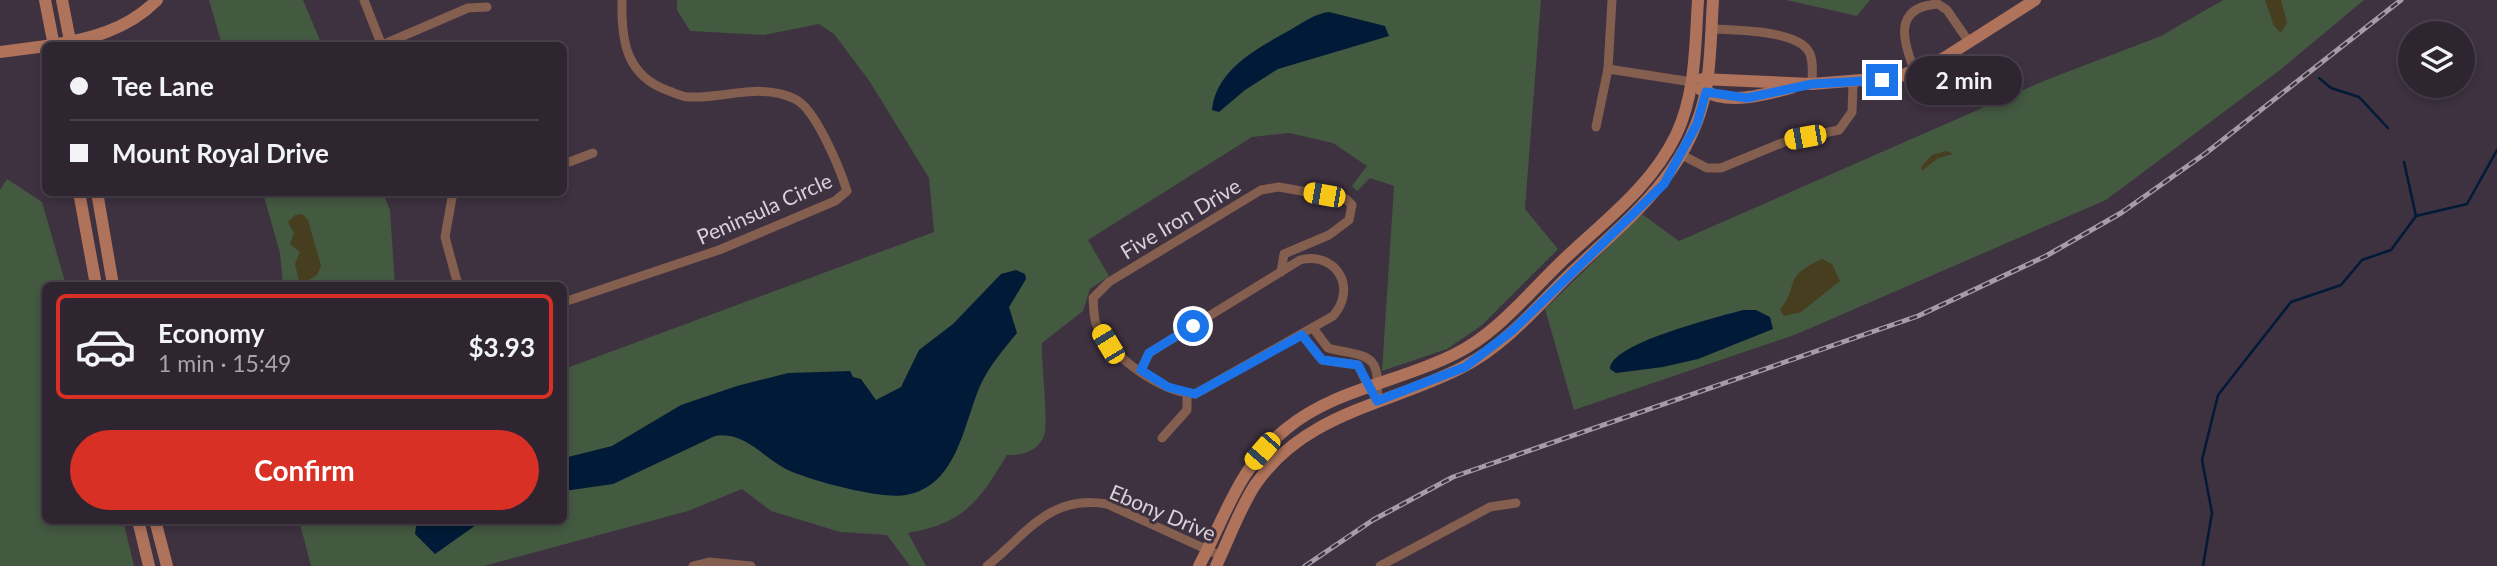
<!DOCTYPE html>
<meta charset="utf-8">
<style>
:root{--surface:#2e2530;--page:#3a313c;--text:#f1f3f6;--muted:#a7a5ab;--line:#49424c;--accent:#d93025}
body{margin:0;font-family:Lato,sans-serif;background:var(--page);color:var(--text);height:100vh;display:flex;flex-direction:column;font-size:26px;white-space:nowrap}
*{box-sizing:border-box;margin:0}
p{font-size:23px;color:var(--muted)}
.icon{flex:none;width:38px;height:38px;fill:none;stroke:currentColor;stroke-width:2;stroke-linecap:round;stroke-linejoin:round}
.map{position:relative;flex:1;overflow:hidden}
.panel{position:absolute;left:42px;top:282px;width:525px;height:242px;display:flex;flex-direction:column;background:var(--surface);border-radius:10px;box-shadow:0 4px 10px #0003,0 0 0 2px var(--line)}
.panel>*{flex:none}
.guide{position:absolute;left:42px;top:42px;width:525px;height:154px;border-radius:10px;box-shadow:0 4px 10px #0003,0 0 0 2px var(--line);display:grid;align-content:center;height:154px;padding:0 28px;background:var(--surface)}
.buttons{position:absolute;left:2398px;top:21px;display:grid;gap:14px}
.buttons a{display:grid;place-items:center;width:77px;height:77px;border-radius:50%;background:var(--surface);box-shadow:0 4px 10px #0003,0 0 0 2px var(--line);font-size:35px}
.end{position:absolute;width:32px;height:32px;margin:-16px;border:9px solid #1a73e8;background:#fff;box-shadow:0 0 0 4px #fff}
.from{border-radius:50%}
.bubble{position:absolute;height:49px;border-radius:24px;background:var(--surface);box-shadow:0 4px 10px #0003,0 0 0 2px var(--line);font-size:23px;font-weight:700;line-height:49px;text-align:center}
.car{position:absolute;width:21px;height:42px;margin:-21px -10px;border-radius:9px;box-shadow:0 0 5px 2px #0007;background:linear-gradient(#f5c518 24%,#345 0 40%,#f5c518 0 76%,#345 0 86%,#f5c518 0)}
.guide b{display:flex;align-items:center;gap:24px;height:66px;font-size:26px}
.guide b+b{border-top:2px solid var(--line)}
.guide i{width:18px;height:18px;background:var(--text)}
ul{padding:12px 0 0;list-style:none}
li{display:flex;align-items:center;gap:21px;height:105px;margin:0 14px 10px;padding:0 14px;border:4px solid transparent;border-radius:10px}
li div{flex:1}
li b{display:block;font-size:26px}
li em{font-style:normal;font-weight:700}
li.on{border-color:var(--accent)}
li>.icon{width:63px;height:63px;stroke-width:1.5}
.action{display:flex;gap:14px;margin-top:auto;padding:14px 28px}
.action a{flex:1;height:80px;border-radius:42px;background:var(--accent);color:#fff;font-size:28px;font-weight:700;line-height:80px;text-align:center}
.map>svg:first-child{display:block}
.green{fill:#435940}
.sand{fill:#463e1e}
.water{fill:#001a37}
.lines{fill:none;stroke-linecap:round;stroke-linejoin:round}
.stream{stroke:#001a37;stroke-width:2.5}
.street{stroke:#845e4e;stroke-width:9}
.secondary{stroke:#af725a;stroke-width:12}
.rail-casing{stroke:#a59ca7;stroke-width:5}
.rail{stroke:#3e3140;stroke-width:2.5;stroke-dasharray:8;stroke-linecap:butt}
.route{stroke:#1a73e8;stroke-width:9}
.labels{text-anchor:middle;dominant-baseline:central;stroke-width:6;stroke-linejoin:round;paint-order:stroke}
.street-label{font-size:21px;fill:#d9d1da;stroke:#3e3140}
</style>
<div class="map">
<svg width="2497" height="566" viewBox="0 0 2497 566">
<rect width="100%" height="100%" fill="#3e3140"/>
<g class="green">
<polygon points="209,0 303,0 322,45 222,45"/>
<path d="M677 0H1541L1525 209 1558 249 1481 326 1447 349 1382 371 1394 186 1370 178 1357 191 1352 186 1367 166 1333 143 1289 133 1252 137 1088 240 1109 276 1090 289 1083 311 1042 343C1041 362 1049 423 1044 436 1038 451 1022 456 1007 455 979 501 965 523 908 533L926 566H910L887 535 840 532 771 511 742 489 688 511 484 566H311L299 520H564V369L934 232 929 178 870 82 834 34 819 24 764 35 690 31 677 10Z"/>
<polygon points="1786,0 1870,0 1857,16"/>
<polygon points="2223,0 2364,0 2280,70 2106,200 1797,334 1574,410 1545,309 1642,214 1679,241 2046,80 2161,36"/>
<polygon points="7,179 42,202 66,285 46,285 46,520 123,520 134,566 0,566 0,190"/>
<polygon points="263,193 383,193 390,210 395,285 283,285 280,253"/>
</g>
<g class="sand">
<polygon points="2265,0 2281,0 2287,22 2281,33 2274,26"/>
<polygon points="1947,151 1953,154 1938,158 1922,171 1921,167 1932,155"/>
<polygon points="302,214 308,220 321,266 317,275 300,285 295,264 300,252 290,244 294,233 288,222 295,215"/>
<path d="M1822 259 1832 264 1840 281 1801 312 1784 316 1780 310C1801 283 1781 278 1822 259Z"/>
</g>
<g class="water">
<path d="M1329 12 1385 26 1389 36 1278 69 1245 90 1219 112 1212 110C1216 69 1258 48 1290 30 1303 23 1313 14 1329 12Z"/>
<path d="M1016 270 1025 274 1026 279 1009 307 1017 333C1003 350 989 366 980 386 963 426 957 486 906 495 883 500 807 480 786 469 763 457 744 431 715 436L613 484 564 491V458L612 446 681 405 737 386 788 373 850 371 853 377 861 379 876 400 901 387 919 350 953 324 1001 274Z"/>
<path d="M1743 310H1756L1770 317 1773 329 1698 359 1663 367 1616 373 1610 369C1610 343 1719 317 1743 310Z"/>
<polygon points="417,520 483,520 435,554 415,534"/>
</g>
<g class="lines">
<g class="stream">
<polyline points="2319,78 2331,88 2359,97 2388,128"/>
<polyline points="2404,162 2416,216"/>
<polyline points="2203,566 2212,513 2202,460 2218,395 2291,302 2341,285 2362,260 2391,250 2416,216 2467,204 2497,150"/>
</g>
<g class="street">
<polyline points="364,0 382,46"/>
<path d="M1711 29C1734 30 1798 30 1809 52 1814 61 1812 74 1812 84"/>
<polyline points="382,45 468,8 487,7"/>
<polyline points="1608,69 1692,82"/>
<path d="M1915 72C1903 42 1892 7 1938 4L1947 10 1969 42"/>
<polyline points="1596,127 1608,69 1612,0"/>
<polyline points="1682,155 1707,168 1721,168 1789,140 1839,130 1852,112 1853,83"/>
<polyline points="564,164 593,153"/>
<polyline points="453,192 445,237 458,285"/>
<path d="M564 302 719 250 835 201 847 191C840 169 816 109 795 99 761 82 724 99 689 97 682 97 675 93 669 91 626 76 621 41 622 0"/>
<path d="M1313 328 1328 348C1367 358 1381 350 1377 401"/>
<polyline points="1302,335 1322,360 1358,365 1370,390"/>
<path d="M1141 370 1149 353 1300 260C1336 251 1358 288 1333 316L1195 394C1160 392 1112 357 1097 326 1093 318 1094 307 1093 298L1109 282 1261 190 1279 187 1346 199 1352 205 1349 220 1329 235 1284 254 1281 272"/>
<polyline points="1162,438 1187,410 1187,394"/>
<polyline points="693,566 709,562 751,566"/>
<path d="M987 566C1027 534 1049 494 1107 504L1221 556"/>
<polyline points="1380,566 1490,507 1516,503"/>
</g>
<g class="secondary">
<polyline points="45,0 54,46"/>
<polyline points="62,0 71,46"/>
<path d="M47 46C89 39 126 31 157 0"/>
<polyline points="0,52 46,46"/>
<polyline points="1702,79 1812,84 1898,77 1944,58 2035,0"/>
<path d="M1700 89C1729 106 1762 95 1791 88"/>
<polyline points="79,192 96,285"/>
<polyline points="97,192 113,285"/>
<polyline points="138,520 149,566"/>
<polyline points="155,520 167,566"/>
<path d="M1199 566C1227 514 1237 469 1286 429 1334 389 1400 382 1455 354 1496 334 1527 295 1559 264 1600 224 1650 189 1676 135 1696 93 1695 45 1698 0"/>
<path d="M1216 566C1229 539 1239 510 1255 485 1306 411 1390 405 1463 367 1504 346 1535 309 1567 277 1625 221 1690 174 1706 90 1711 61 1711 30 1713 0"/>
</g>
<g class="rail-casing">
<polyline id="rail" points="1305,566 1373,520 1453,477 1918,316 2046,256 2121,213 2206,153 2401,0"/>
</g>
<use href="#rail" class="rail"/>
</g>
<g class="lines">
<polyline class="route" points="1193,326 1149,353 1141,370 1168,387 1195,394 1302,335 1322,360 1358,365 1377,401 1465,367 1512,331 1664,184 1697,124 1706,92 1747,98 1812,84 1882,80"/>
</g>
<g class="labels">
<g class="street-label">
<text transform="translate(764 208) rotate(-24)">Peninsula Circle</text>
<text transform="translate(1180 218) rotate(-31)">Five Iron Drive</text>
<text transform="translate(1163 512) rotate(23)">Ebony Drive</text>
</g>
</g>
</svg>
<div class="buttons">
<a><svg class="icon" aria-label="layers" viewBox="0 0 24 24"><path d="M12 4l9 5-9 5-9-5zM3 14l9 5 9-5"/></svg></a>
</div>
<i class="end from" style="left:1193px;top:326px"></i>
<i class="end" style="left:1882px;top:80px"></i>
<div class="bubble" style="left:1906px;top:56px;width:116px">2 min</div>
<i class="car" style="left:1805px;top:137px;rotate:260deg"></i>
<i class="car" style="left:1324px;top:195px;rotate:280deg"></i>
<i class="car" style="left:1108px;top:344px;rotate:329deg"></i>
<i class="car" style="left:1262px;top:451px;rotate:221deg"></i>
<div class="guide">
<b><i class="from"></i>Tee Lane</b>
<b><i></i>Mount Royal Drive</b>
</div>
<section class="panel">
<ul>
<li class="on"><svg class="icon" aria-label="car" viewBox="0 0 24 24"><path d="M5 17H2v-5l4-1 3-4h7l3 4 3 1v5h-3M9 17h6M6 11h13"/><circle cx="7" cy="17" r="2"/><circle cx="17" cy="17" r="2"/></svg><div><b>Economy</b><p>1 min · 15:49</p></div><em>$3.93</em></li>
</ul>
<div class="action"><a>Confirm</a></div>
</section>
</div>
